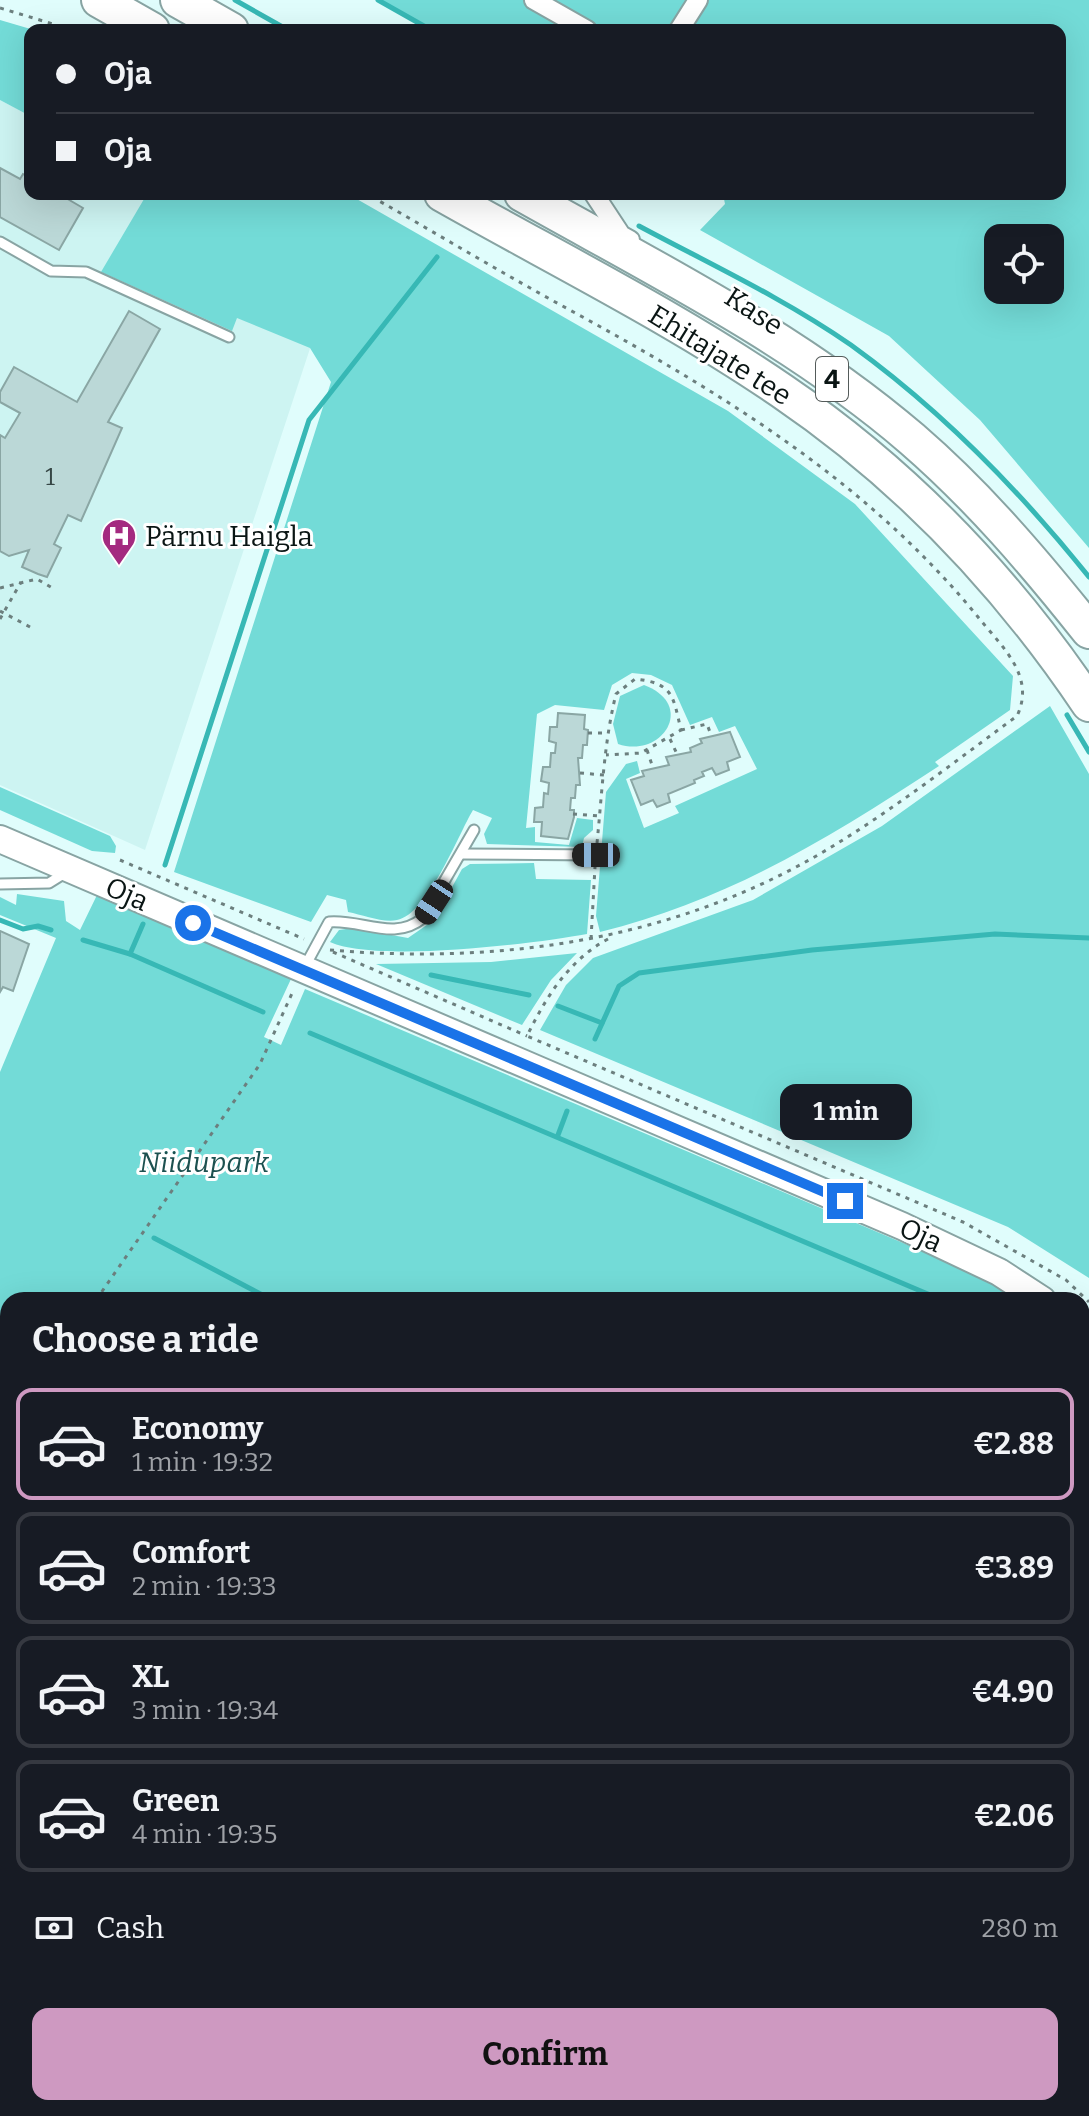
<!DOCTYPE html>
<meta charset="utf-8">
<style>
:root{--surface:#171b24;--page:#242831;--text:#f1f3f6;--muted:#9ea1a6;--line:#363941;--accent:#ce99c1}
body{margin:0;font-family:Bitter,serif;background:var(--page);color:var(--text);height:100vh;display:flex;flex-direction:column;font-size:30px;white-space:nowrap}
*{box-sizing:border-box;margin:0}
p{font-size:26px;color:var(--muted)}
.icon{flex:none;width:44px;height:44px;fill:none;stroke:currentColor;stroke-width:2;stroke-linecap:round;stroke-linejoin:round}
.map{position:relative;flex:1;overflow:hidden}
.sheet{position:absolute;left:0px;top:1292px;width:1090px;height:824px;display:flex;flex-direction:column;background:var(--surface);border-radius:24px 24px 0 0;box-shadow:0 8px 32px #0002}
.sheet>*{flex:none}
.hud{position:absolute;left:24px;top:24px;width:1042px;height:176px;border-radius:16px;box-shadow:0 8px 32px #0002;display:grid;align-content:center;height:176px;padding:0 32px;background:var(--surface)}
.tools{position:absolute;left:984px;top:224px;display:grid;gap:16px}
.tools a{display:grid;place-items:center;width:80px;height:80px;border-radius:16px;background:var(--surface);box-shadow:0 8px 32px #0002;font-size:40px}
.end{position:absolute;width:36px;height:36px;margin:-18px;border:10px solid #1a73e8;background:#fff;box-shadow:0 0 0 4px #fff}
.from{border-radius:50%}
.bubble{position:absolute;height:56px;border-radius:16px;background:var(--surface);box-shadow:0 8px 32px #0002;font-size:26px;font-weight:700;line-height:56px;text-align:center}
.car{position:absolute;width:24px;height:48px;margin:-24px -12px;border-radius:10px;box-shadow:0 0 6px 2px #0007;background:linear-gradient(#222 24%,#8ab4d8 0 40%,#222 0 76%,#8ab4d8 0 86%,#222 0)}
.hud b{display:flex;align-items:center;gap:28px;height:76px;font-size:30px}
.hud b+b{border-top:2px solid var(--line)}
.hud i{width:20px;height:20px;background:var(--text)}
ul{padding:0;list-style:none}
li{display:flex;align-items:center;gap:24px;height:112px;margin:0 16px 12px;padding:0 16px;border:4px solid var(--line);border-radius:16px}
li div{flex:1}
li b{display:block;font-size:30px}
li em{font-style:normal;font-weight:700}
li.on{border-color:var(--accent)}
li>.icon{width:72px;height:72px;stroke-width:1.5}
h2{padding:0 32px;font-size:36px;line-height:96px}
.pay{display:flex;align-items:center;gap:20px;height:88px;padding:0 32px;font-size:30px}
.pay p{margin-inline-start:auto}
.button{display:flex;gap:16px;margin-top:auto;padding:16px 32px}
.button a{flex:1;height:92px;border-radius:16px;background:var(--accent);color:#111;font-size:32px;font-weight:700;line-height:92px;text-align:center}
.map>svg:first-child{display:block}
.built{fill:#cdf4f2}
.green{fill:#73dbd7;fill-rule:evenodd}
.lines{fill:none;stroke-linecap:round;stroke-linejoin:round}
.stream{stroke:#37b8b5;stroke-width:5}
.building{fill:#bbd8d7;stroke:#8aa6a4;stroke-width:2}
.lane-casing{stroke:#88a4a3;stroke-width:13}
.street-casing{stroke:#88a4a3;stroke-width:22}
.secondary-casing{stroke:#88a4a3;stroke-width:30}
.highway-casing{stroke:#88a4a3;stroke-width:38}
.path{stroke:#6c7f7e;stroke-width:3;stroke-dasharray:4 6;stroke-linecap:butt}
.lane{stroke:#fff;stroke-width:9}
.street{stroke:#fff;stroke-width:18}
.secondary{stroke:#fff;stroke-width:26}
.highway{stroke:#fff;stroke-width:34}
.route{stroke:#1a73e8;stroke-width:10}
.labels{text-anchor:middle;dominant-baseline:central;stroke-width:6;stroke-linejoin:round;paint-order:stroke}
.number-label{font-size:24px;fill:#364645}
.shield{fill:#fff;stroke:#545b5a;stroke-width:2}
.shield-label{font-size:26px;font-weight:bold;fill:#0a1514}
.street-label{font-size:28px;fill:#0a1514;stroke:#fff}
.poi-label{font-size:28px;fill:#0a1514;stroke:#fff;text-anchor:start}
.park-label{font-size:28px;font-style:italic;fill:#1c5150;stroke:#fff}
</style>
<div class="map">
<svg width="1089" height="2116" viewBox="0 0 1089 2116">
<rect width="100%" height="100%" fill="#e0fdfc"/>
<polygon class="built" points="0,100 30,116 30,194 172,194 322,312 145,850 0,785"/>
<g class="green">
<path d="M379 0H1089V548L980 420 889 336 700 230 725 204 723 194H1060V30H433ZM998 238H1050V290H998Z"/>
<polygon points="0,20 34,30 30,30 30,116 0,100"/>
<path d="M147 194H348L728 411 855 504 1013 676 1010 710 935 762 939 766C829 838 729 900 600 932L596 916 606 792 626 764 637 761 640 773 626 779 644 828 679 813 675 806 757 769 735 726 719 732 712 717 690 725 672 685 651 675 632 673 612 685 604 710 555 705 537 714 526 828 535 827V842L569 845 577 818 593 820V830L584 838 582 847 487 844 484 834 492 818 473 810C457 837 428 914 397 920 383 923 363 915 348 912L346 900 327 895 311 922 174 872 331 382 310 348 237 318 232 331 101 272Z"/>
<path d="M644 685C697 705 662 759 618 744L613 724 620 696Z"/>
<polygon points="1050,706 1089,774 1089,1278 1008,1227 540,1030 566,985 593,958 753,900 882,826"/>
<polygon points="0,787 110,836 116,846 115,853 92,851 0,810"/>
<path d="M534 863 536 879 591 880 587 934C533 944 377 963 330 942L339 930 353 928 408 938 434 920 462 869 470 864Z"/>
<polygon points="17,894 64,901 66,921 80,930 97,895 291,979 264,1037 281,1045 305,989 1009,1288 1023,1300 8,1300 8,2108 1043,2108 1039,2116 0,2116 0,1072 56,938 0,915 0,897 16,905"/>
<polygon points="577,953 551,980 522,1025 376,964 491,962"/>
<polygon points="1082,1355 1089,1363 1089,2026 1082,2044"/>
</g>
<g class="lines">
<g class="stream">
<polyline points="235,0 288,30"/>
<polyline points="378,0 431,30"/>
<path d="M639 226C710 264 785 299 851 345 941 410 1020 491 1089 577"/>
<polyline points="1067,715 1089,752"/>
<polyline points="165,865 309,420 437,257"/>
<polyline points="0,920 23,929 38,926 51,930"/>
<polyline points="83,940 130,954 263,1012"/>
<polyline points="130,954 143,924"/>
<polyline points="431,975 529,995"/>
<polyline points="558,1006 602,1023"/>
<polyline points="310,1033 942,1300"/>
<polyline points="595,1039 619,986 639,973 812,950 995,934 1089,938"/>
<polyline points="558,1135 567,1111"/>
<polyline points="154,1238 272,1300"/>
<polyline points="1082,1362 1089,1372"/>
<polyline points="1082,1723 1089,1727"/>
</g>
</g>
<g class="building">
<polygon points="0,168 20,179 23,174 30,178 30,194 59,194 83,208 59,250 0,217"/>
<polygon points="129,311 160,329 108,422 122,428 81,521 68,515 54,544 61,548 47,577 38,574 22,567 29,550 9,556 0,551 0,435 5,438 20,413 0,402 0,392 14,367 77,402"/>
<polygon points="558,713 585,715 584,729 588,730 587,745 583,745 582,758 578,758 580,785 576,785 575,798 571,798 570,810 574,810 574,817 568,839 541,836 542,822 534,822 535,808 543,807 544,793 548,794 549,783 541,781 543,767 550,767 551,753 555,753 556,743 549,741 550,727 557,727"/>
<polygon points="730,732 740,757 727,762 729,770 716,775 712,768 702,772 704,776 694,780 695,783 668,794 670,802 657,807 653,800 641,805 631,780 644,776 642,771 669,765 666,757 691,752 690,748 702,743 700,739"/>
<polygon points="0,931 29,944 13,991 3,987 0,992"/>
</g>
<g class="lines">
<g class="lane-casing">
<g id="lane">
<polyline points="0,242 51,271 86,272 229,337"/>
<polyline points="461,854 596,855"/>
<polyline points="0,884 49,883 65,873"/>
<path d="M304 968 329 922C362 919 394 942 423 918L474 830"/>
</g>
</g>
<g class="street-casing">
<g id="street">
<polyline points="534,0 587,30"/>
<polyline points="679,30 698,0"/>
<polyline points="594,194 621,235 630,240"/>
</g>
</g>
<g class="secondary-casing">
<g id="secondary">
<polyline points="0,839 902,1226 999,1272 1042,1300"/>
<polyline points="1082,1337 1089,1344"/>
<polyline points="1082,2086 1089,2068"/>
<polyline points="1070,2116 1073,2108"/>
</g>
</g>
<g class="highway-casing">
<g id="highway">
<polyline points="99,0 152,30"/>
<polyline points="178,0 231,30"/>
<path d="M442 194C555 258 674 317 782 391 904 474 1007 582 1089 704"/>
<path d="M522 194C655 269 796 339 912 439 978 496 1035 563 1089 631"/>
</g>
</g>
<g class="path">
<polyline points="0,8 73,30"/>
<polyline points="0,588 37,579 54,589"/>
<polyline points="0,611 32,628"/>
<polyline points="0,619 21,582"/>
<polyline points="681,730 707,724 711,735"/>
<polyline points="588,733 608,733"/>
<polyline points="670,739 677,754"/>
<polyline points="647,750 653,768"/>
<polyline points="580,773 604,775"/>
<polyline points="573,814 600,816"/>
<path d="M597 843C602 794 604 742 616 694L635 679C674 683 673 697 681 730L641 753 606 755"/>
<polyline points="120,860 304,939"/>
<polyline points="591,939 595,867"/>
<path d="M608 939C569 960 546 997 527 1036L963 1222 1066 1280 1089 1302"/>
<path d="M330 950C505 965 681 939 833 846 897 807 957 760 1017 716 1036 676 1002 647 978 617 867 481 720 392 568 309 500 272 434 232 367 194"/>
<polyline points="333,952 527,1036"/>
<polyline points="96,1300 260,1064 294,989"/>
<polyline points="0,1436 8,1425"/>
</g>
<use href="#lane" class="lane"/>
<use href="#street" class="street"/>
<use href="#secondary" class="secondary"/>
<use href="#highway" class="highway"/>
</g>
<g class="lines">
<polyline class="route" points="193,923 845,1201"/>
</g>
<defs>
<g id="hospital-pin" transform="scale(1.8)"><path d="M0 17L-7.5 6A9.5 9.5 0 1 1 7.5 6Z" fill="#a42a80" stroke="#fff"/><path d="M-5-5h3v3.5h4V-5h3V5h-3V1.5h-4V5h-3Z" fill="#fff"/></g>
</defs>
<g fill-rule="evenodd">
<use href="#hospital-pin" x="119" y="536"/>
</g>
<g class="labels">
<g class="number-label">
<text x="50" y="477">1</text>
</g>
<rect class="shield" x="816" y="357" width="32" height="44" rx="6"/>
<g class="shield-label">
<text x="832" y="379">4</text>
</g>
<g class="street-label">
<text transform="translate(754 311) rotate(33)">Kase</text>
<text transform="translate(720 355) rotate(32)">Ehitajate tee</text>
<text transform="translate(127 894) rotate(24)">Oja</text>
<text transform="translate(921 1235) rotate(25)">Oja</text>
</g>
<g class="poi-label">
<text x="145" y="536">Pärnu Haigla</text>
</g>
<g class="park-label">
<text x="204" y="1162">Niidupark</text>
</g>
</g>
</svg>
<div class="tools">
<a><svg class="icon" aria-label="locate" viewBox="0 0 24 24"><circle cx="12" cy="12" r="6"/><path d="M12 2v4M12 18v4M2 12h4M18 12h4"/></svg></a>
</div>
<i class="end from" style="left:193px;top:923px"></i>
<i class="end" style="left:845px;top:1201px"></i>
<div class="bubble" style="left:780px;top:1084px;width:132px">1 min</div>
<i class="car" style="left:596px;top:855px;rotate:270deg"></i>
<i class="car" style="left:434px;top:902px;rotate:213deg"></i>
<div class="hud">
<b><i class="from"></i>Oja</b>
<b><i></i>Oja</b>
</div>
<section class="sheet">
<h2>Choose a ride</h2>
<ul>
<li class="on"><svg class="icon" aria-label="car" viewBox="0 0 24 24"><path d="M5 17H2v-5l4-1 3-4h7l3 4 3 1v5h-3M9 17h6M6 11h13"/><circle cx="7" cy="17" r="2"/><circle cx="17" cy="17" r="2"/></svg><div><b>Economy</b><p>1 min · 19:32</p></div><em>€2.88</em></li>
<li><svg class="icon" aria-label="car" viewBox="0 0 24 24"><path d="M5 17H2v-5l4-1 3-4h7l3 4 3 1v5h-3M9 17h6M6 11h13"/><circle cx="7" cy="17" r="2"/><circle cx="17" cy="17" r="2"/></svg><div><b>Comfort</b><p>2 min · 19:33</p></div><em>€3.89</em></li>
<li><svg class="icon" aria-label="car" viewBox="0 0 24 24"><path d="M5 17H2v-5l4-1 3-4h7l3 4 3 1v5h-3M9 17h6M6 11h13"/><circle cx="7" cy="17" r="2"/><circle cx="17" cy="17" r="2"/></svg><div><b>XL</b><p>3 min · 19:34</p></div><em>€4.90</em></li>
<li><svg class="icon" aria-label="car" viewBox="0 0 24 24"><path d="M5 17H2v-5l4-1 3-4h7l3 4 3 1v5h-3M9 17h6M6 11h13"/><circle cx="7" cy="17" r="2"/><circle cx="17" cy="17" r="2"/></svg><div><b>Green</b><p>4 min · 19:35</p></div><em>€2.06</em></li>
</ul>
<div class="pay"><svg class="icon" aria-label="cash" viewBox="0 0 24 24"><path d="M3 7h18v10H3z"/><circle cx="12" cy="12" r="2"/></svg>Cash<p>280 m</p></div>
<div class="button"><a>Confirm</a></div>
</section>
</div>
